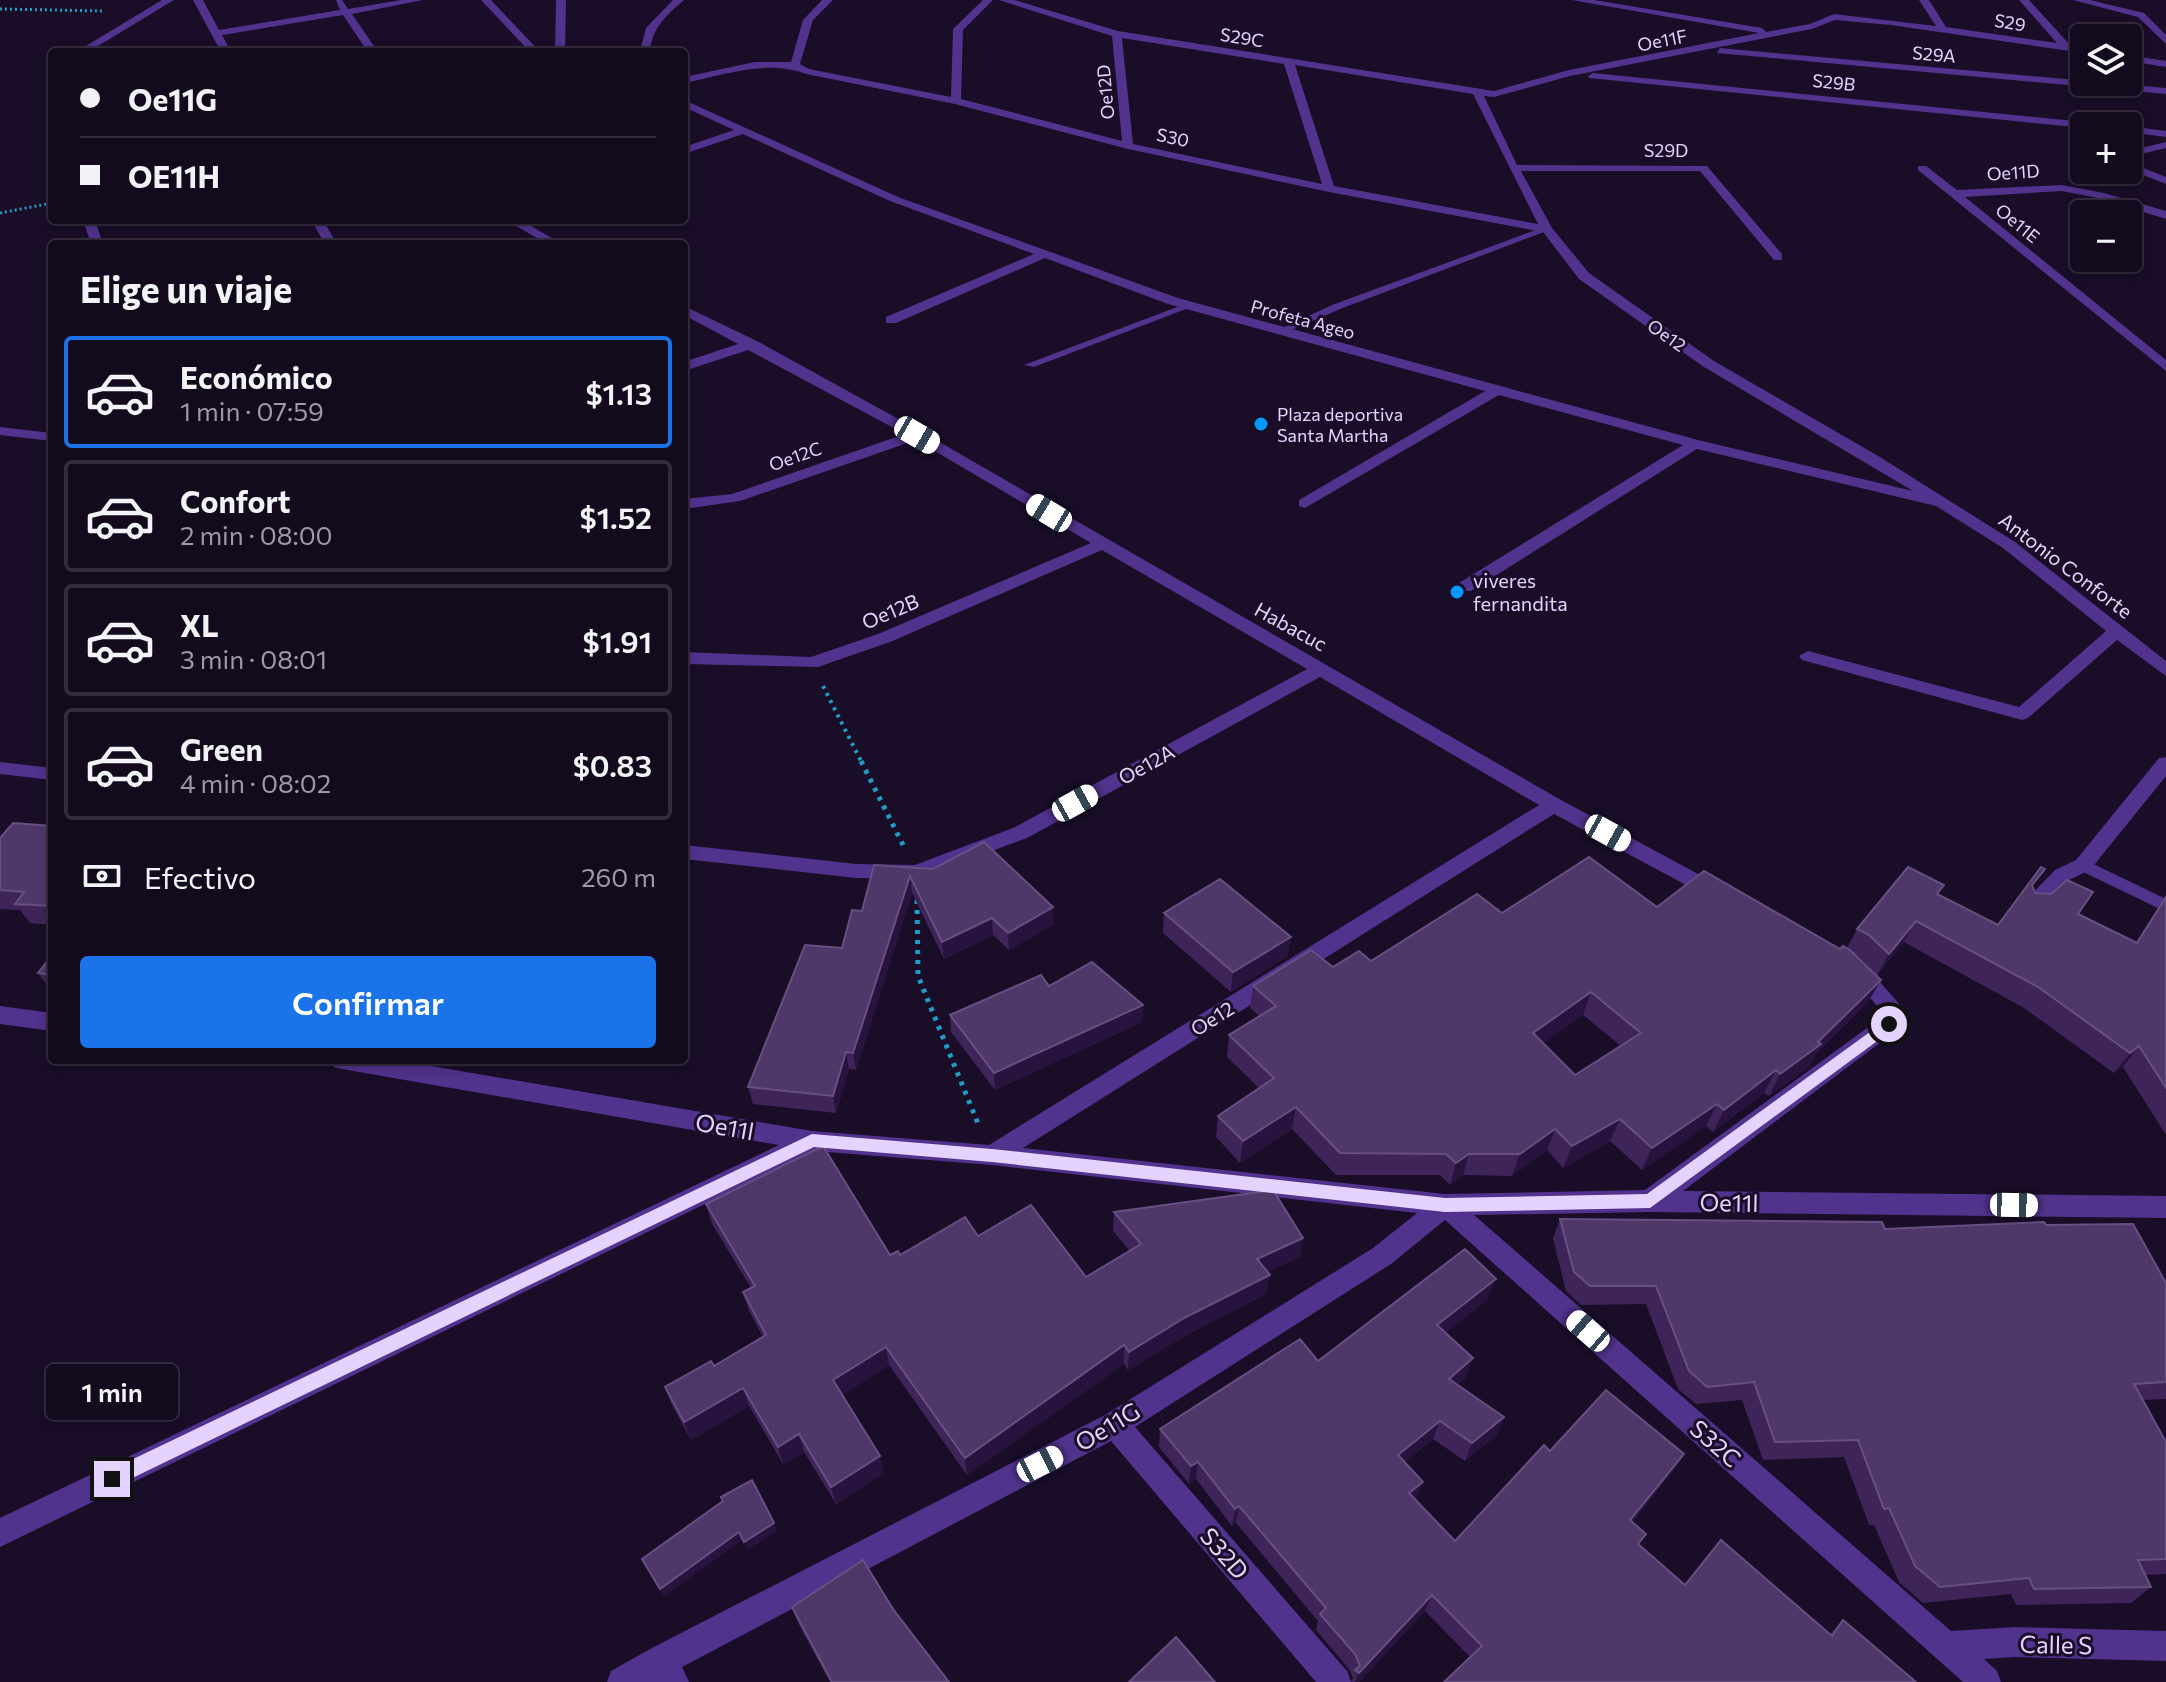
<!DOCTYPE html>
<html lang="es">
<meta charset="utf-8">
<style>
:root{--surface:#130a1e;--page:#1c1327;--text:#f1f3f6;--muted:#9d9aa4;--line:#322b3c;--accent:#1a73e8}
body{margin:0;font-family:Commissioner,sans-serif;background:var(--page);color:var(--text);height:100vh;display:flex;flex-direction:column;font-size:30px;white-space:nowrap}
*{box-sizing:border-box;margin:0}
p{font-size:26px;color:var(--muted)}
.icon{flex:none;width:44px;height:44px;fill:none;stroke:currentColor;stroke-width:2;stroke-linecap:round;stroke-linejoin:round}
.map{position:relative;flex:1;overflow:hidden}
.panel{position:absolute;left:48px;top:240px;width:640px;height:824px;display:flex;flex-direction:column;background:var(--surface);border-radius:8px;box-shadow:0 4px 12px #0003,0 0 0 2px var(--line)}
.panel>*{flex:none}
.banner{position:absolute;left:48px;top:48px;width:640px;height:176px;border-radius:8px;box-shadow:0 4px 12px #0003,0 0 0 2px var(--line);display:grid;align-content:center;height:176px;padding:0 32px;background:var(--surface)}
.buttons{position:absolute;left:2070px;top:24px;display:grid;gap:16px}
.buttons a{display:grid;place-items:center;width:72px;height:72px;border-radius:8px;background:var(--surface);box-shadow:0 4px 12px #0003,0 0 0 2px var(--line);font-size:40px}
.end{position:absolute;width:36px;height:36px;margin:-18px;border:10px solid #e5d3ff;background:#111;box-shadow:0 0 0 4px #111}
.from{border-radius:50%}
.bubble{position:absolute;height:56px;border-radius:8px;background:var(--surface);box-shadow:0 4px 12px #0003,0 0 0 2px var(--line);font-size:26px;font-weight:600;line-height:56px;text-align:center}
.car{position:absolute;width:24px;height:48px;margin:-24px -12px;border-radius:10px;box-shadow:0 0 6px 2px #0007;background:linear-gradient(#fff 24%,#345 0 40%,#fff 0 76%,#345 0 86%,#fff 0)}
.banner b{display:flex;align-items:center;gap:28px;height:76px;font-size:30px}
.banner b+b{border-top:2px solid var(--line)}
.banner i{width:20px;height:20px;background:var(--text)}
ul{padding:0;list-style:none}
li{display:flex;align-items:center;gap:24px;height:112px;margin:0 16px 12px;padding:0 16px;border:4px solid var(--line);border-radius:8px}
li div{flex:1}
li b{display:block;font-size:30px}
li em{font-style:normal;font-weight:600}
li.active{border-color:var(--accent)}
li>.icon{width:72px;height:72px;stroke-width:1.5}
h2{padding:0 32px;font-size:36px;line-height:96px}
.pay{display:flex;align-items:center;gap:20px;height:88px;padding:0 32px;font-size:30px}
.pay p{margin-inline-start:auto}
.primary-button{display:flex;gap:16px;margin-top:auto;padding:16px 32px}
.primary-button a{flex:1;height:92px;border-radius:8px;background:var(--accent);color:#fff;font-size:32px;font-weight:600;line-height:92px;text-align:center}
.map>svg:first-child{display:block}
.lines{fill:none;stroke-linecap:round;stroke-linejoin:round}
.path-far2{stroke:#219dc5;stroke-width:3;stroke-dasharray:2 3;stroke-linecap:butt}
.path-far1{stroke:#219dc5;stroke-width:4;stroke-dasharray:3 5;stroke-linecap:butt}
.path{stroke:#219dc5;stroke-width:5;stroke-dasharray:4 6;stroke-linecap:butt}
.lane{fill:#51328c;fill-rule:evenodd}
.street{fill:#51328c;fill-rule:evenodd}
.wall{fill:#3e2458;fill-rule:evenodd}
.shaded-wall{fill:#27133d}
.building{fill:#50376a;stroke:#674f81;stroke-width:2;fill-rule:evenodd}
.route{fill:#e5d3ff}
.poi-dot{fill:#0098fe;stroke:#190d28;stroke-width:3}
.labels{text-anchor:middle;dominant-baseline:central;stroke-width:6;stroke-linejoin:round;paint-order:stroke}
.far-street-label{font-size:18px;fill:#e5d3ff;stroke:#190d28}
.far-poi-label{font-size:18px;fill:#e5d3ff;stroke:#190d28;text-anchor:start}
.street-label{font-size:20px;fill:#e5d3ff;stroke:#190d28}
.poi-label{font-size:20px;fill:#e5d3ff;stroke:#190d28;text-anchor:start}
.near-street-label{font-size:24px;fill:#e5d3ff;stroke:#190d28}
</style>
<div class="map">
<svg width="2166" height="1682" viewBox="0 0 2166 1682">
<rect width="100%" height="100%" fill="#190d28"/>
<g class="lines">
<g class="path-far2">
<polyline points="0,9 103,11"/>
<polyline points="0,213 52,203"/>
</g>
<polyline class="path-far1" points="823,686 862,763"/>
<g class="path">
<polyline points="861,761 903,845"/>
<polyline points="917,900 918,976 979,1126"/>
</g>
<g class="lane">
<polygon points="1544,227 1552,229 1340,309 1283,334 1274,332 1332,305"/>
<polygon points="1185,304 1194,306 1034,367 1024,365"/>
<polygon points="2083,859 2166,899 2166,912 2077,869 2075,865 2077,861"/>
</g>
<g class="street">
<polygon points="162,0 174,0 88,52 76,52"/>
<polygon points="193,0 203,0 219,30 340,10 336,0 342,0 348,9 401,0 423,0 352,14 378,52 368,52 343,15 222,35 231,52 221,52"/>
<polygon points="481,0 491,0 540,52 530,52"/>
<polygon points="556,0 566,0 565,52 555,52"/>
<path d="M673 0H684C666 16 652 27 650 52H640L646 28Z"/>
<path d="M822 0H833L813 20 800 64 809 69 951 97 953 29 983 0H993L963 30 961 99 1122 141 1112 36 999 0H1014L1118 31 1494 91 1569 70 1759 33 1572 0H1594L1762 28 1766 32 1810 24 1834 14 1936 26 1919 0H1929L1946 27 2057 43 2019 0H2029L2070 45 2084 47V53L1891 25 1835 20 1812 29 1570 76 1494 97 1484 96 1517 165 1707 166 1782 254V260H1774L1700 171H1521L1552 228 1589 273 1714 361 1880 457 2015 542 2166 661V676L2117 640 2028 718 2022 720 1802 660 1799 656 1808 651 2019 707 2106 631 2003 548 1936 506 1697 449 1471 591H1459L1457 587 1459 583 1683 445 1499 395 1305 508 1299 506V500L1485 391 1168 304 1045 258 896 323H886V317L1034 254 890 201 743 134 684 154V147L734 130 684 107V100L898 197 1178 298 1698 440 1913 491 1704 367 1579 279 1543 232 1329 192 1128 149 955 104 806 74C767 59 724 75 684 83V77L755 62H791L803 20ZM1122 38 1284 64 1322 184 1133 144ZM1295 65 1473 94 1538 224 1334 186Z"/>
<polygon points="2073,0 2090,0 2144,13 2166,35 2166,44 2138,17"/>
<polygon points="1720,48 2166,88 2166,94 1717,53"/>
<polygon points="2128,55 2166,61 2166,67 2128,61"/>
<polygon points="1593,73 2095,123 2100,126 2084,128 1589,78 1588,76"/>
<polygon points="2128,126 2166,131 2166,137 2128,132"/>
<polygon points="2166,142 2166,148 2128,157 2128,151"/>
<polygon points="2128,162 2166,177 2166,184 2128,169"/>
<polygon points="1918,166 1926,166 1957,190 2062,185 2104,193 2166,211 2166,219 2098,198 2062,191 1965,197 2166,360 2166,371 1918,170"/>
<polygon points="83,220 95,220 103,244 91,244"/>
<polygon points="311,220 323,220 337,244 325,244"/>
<polygon points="506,220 521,220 562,244 547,244"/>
<polygon points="684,306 757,341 922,432 1561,800 1724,888 1727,893 1724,898 1710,898 1554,814 1023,1148 1445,1194 1645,1190 1878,1020 1880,1009 1846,971 1849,965 1857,963 1865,965 1902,1007 1897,1030 1683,1191 2166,1196 2166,1218 1650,1212 1474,1215 1951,1631 2015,1627 2166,1631 2166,1661 2015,1657 1984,1659 1997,1671 2001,1682 1963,1682 1445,1220 1391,1264 1135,1427 1347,1671 1351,1682 1316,1682 1111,1441 682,1667 689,1682 607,1682 611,1671 650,1649 1105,1415 1373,1248 1417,1213 992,1165 814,1151 0,1547 0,1518 779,1145 342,1069 334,1067 331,1060 396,1060 812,1131 989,1145 1539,805 1320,677 1027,838 916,879 856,878 684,859 684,845 856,864 915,865 1013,828 1307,669 1102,550 890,642 818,667 684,664 684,652 811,657 878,634 1091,543 916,440 740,501 684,509 684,499 732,494 905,434 748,350 684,371 684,362 738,344 684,315"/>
<polygon points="0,427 52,433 52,441 0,435"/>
<polygon points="2166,757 2166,776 2090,870 2069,880 2038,912 2024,912 2021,907 2024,902 2055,870 2076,860 2159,758"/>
<polygon points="0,762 52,768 52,780 0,774"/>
<polygon points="0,1006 52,1013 52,1031 0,1024"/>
</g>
</g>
<g class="wall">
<polygon points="52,826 52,925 30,923 20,910 0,909 0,838"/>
<polygon points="874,865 1054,924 1009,950 993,935 944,959 912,893 856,1070 849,1069 836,1113 753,1104 748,1087 842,948 862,911"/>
<path d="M2033 888 2035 893 2136 942 2166 896V1135L2123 1067 2114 1073 2024 1008 1904 942 1877 975 1858 956 1854 954 1868 1002 1816 1054 1809 1067 1769 1096 1764 1093 1713 1132 1706 1126 1642 1170 1610 1141 1563 1168 1547 1150 1512 1176 1463 1175 1450 1185 1440 1175H1336L1292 1129 1240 1163 1216 1137 1218 1116 1259 1088 1227 1057 1229 1035 1259 1016 1250 1008 1253 986 1333 967 1371 961 1502 913 1657 907 1840 949 1847 948 1857 929 1939 895 1998 925ZM1583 1015 1621 1046 1575 1075 1543 1043Z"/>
<polygon points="1164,913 1288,956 1231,992 1163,933"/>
<polygon points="38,973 52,975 52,992"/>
<polygon points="1143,1005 1142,1022 995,1090 951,1032 950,1015"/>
<polygon points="706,1204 890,1255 900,1255 978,1236 1086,1277 1130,1251 1113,1231 1114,1212 1300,1257 1267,1272 1266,1294 1183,1337 1128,1370 1124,1364 967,1475 889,1365 842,1395 884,1473 836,1504 804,1452 783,1464 749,1406 691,1440 672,1405 665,1387 714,1366 763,1337 749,1311 743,1292 751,1288 712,1224"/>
<polygon points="1560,1219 1885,1229 2046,1225 2166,1283 2166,1399 2143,1400 2166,1442 2166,1574 2145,1575 2151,1587 2131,1603 2016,1605 2011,1594 1923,1603 1899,1582 1874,1525 1869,1525 1844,1457 1763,1460 1742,1400 1696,1404 1678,1389 1646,1304 1581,1305 1566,1291 1553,1238"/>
<polygon points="1488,1299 1445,1333 1466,1377 1457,1385 1504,1417 1497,1435 1465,1461 1433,1439 1405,1462 1416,1500 1455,1541 1550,1451 1684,1454 1672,1472 1632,1522 1639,1545 1685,1585 1830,1634 1843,1620 1916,1682 1470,1657 1425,1611 1359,1682 1351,1682 1353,1678 1349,1669 1316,1630 1318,1621 1236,1523 1232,1526 1196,1479 1189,1484 1159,1447 1160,1429 1318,1361"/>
<polygon points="792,1607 893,1609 949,1682 830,1682 799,1625"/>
</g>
<g class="shaded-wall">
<polygon points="910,876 912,893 856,1070 853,1053"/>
<polygon points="1053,907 1054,924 1009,950 1008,933"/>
<polygon points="992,918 993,935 944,959 942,942"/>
<polygon points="1916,921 1904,942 1877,975 1889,954"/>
<polygon points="1291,937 1288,956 1231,992 1233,972"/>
<polygon points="1881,980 1868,1002 1816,1054 1809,1067 1769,1096 1780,1074 1818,1042"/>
<polygon points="1591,992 1583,1015 1526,1056 1533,1033"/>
<polygon points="1143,1005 1142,1022 995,1090 994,1073"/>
<polygon points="2139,1046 2123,1067 2114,1073 2130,1053"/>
<polygon points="846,1052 849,1069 836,1113 833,1096"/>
<polygon points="1776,1070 1764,1093 1713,1132 1724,1110"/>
<polygon points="1717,1104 1706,1126 1642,1170 1652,1148"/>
<polygon points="1296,1107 1292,1129 1240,1163 1243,1141"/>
<polygon points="1620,1119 1610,1141 1563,1168 1572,1146"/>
<polygon points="1555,1129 1547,1150 1512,1176 1520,1154"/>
<polygon points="1469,1154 1463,1175 1450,1185 1456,1163"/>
<polygon points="1303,1238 1300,1257 1254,1278 1257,1259"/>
<polygon points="1270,1275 1266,1294 1183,1337 1128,1370 1129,1352 1184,1318"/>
<polygon points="1496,1279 1488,1299 1431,1344 1437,1325"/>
<polygon points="1124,1345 1124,1364 967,1475 965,1458"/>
<polygon points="886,1347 889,1365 837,1398 833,1380"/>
<polygon points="1473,1358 1466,1377 1443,1398 1449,1379"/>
<polygon points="743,1388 749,1406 691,1440 684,1422"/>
<polygon points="1504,1417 1497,1435 1465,1461 1472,1443"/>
<polygon points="1440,1421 1433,1439 1392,1473 1398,1455"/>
<polygon points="799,1434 804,1452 783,1464 778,1447"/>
<polygon points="1684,1454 1672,1472 1619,1537 1630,1520"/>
<polygon points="880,1456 884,1473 836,1504 831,1487"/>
<polygon points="1198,1462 1196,1479 1189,1484 1191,1466"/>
<polygon points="1423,1482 1416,1500 1409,1493"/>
<polygon points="1239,1506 1236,1523 1232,1526 1235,1509"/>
<polygon points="774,1523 777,1531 747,1550 744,1542"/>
<polygon points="739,1532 742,1540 664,1597 660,1589"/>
<polygon points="1432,1595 1425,1611 1359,1682 1355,1682 1359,1673"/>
</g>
<g class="building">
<polygon points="13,823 52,826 52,906 15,904 24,892 0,890 0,838"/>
<polygon points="984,842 1053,907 1008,933 992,918 942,942 910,876 853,1053 846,1052 833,1096 748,1087 805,945 842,948 852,910 862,911 874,865 933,869"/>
<path d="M1589 857 1657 907 1704 871 1840 949 1843 946 1850 950 1881 980 1818 1042 1821 1044 1780 1074 1776 1070 1724 1110 1717 1104 1652 1148 1620 1119 1572 1146 1555 1129 1520 1154H1469L1456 1163 1446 1154 1340 1153 1296 1107 1243 1141 1218 1116 1274 1078 1229 1035 1276 1006 1253 986 1311 950 1333 967 1359 951 1371 961 1477 894 1502 913ZM1591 992 1641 1033 1575 1075 1533 1033Z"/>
<polygon points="1908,867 1944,885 1937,894 1998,925 2041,867 2045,869 2032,885 2035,893 2051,894 2067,880 2093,892 2078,914 2137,943 2166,897 2166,1088 2139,1046 2130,1053 2038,987 1916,921 1889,954 1869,935 1857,929"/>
<polygon points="1220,879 1291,937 1233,972 1164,913"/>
<polygon points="52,955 52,975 38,973"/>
<polygon points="1092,962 1143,1005 994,1073 950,1015 1041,975 1049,986"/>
<polygon points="823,1146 890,1255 898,1251 900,1255 965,1217 978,1236 1031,1205 1086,1277 1141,1244 1114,1212 1273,1190 1303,1238 1257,1259 1270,1275 1184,1318 1129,1352 1124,1345 965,1458 886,1347 833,1380 880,1456 831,1487 799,1434 778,1447 743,1388 684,1422 665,1387 711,1361 714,1366 766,1335 743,1292 755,1286 706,1204"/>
<polygon points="1560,1219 1882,1222 1885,1229 2044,1222 2046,1225 2133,1224 2166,1283 2166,1382 2134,1384 2166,1442 2166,1559 2138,1560 2151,1587 2034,1589 2029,1578 1940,1587 1915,1566 1889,1508 1884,1509 1858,1440 1775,1442 1754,1382 1707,1387 1689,1371 1656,1286 1590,1286 1574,1272"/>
<polygon points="1465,1249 1496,1279 1437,1325 1473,1358 1449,1379 1504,1417 1472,1443 1440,1421 1398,1455 1423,1482 1409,1493 1455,1541 1544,1445 1550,1451 1606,1390 1684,1454 1630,1520 1646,1534 1638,1544 1685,1585 1721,1540 1832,1636 1843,1620 1916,1682 1444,1682 1482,1646 1432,1595 1359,1673 1355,1670 1360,1666 1355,1654 1320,1614 1326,1608 1239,1506 1235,1509 1198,1462 1191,1466 1160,1429 1300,1339 1318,1361"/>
<polygon points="752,1480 774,1523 744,1542 739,1532 660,1589 642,1559 723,1501 721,1497"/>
<polygon points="863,1560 893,1609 949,1682 832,1682 792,1607"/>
<polygon points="1176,1637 1215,1682 1129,1682"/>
</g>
<polygon class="route" points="1889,1018 1897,1024 1895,1028 1650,1208 1445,1212 992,1162 814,1147 118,1485 112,1488 106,1485 103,1479 106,1472 812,1134 992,1149 1445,1198 1647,1194"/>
<g class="poi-dot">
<circle cx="1261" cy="424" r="8"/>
<circle cx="1457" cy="592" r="8"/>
</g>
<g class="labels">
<g class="far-street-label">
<text transform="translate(2010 22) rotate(9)">S29</text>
<text transform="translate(1242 37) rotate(9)">S29C</text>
<text transform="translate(1662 40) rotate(-11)">Oe11F</text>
<text transform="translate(1934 54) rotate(5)">S29A</text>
<text transform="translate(1834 82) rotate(6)">S29B</text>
<text transform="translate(1105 92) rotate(-95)">Oe12D</text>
<text transform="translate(1173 137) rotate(12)">S30</text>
<text x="1666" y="150">S29D</text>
<text transform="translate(2013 172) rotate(-4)">Oe11D</text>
<text transform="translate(2018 223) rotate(39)">Oe11E</text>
<text transform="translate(1303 319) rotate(15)">Profeta Ageo</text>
<text transform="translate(1667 335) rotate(35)">Oe12</text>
<text transform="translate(795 456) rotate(-19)">Oe12C</text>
</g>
<g class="far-poi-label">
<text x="1277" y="414">Plaza deportiva<tspan x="1277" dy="21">Santa Martha</tspan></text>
</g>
<g class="street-label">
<text transform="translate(2066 565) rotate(37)">Antonio Conforte</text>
<text transform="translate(890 611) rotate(-23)">Oe12B</text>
<text transform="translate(1291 626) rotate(29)">Habacuc</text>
<text transform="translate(1146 764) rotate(-29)">Oe12A</text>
<text transform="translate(1212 1018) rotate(-32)">Oe12</text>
</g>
<g class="poi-label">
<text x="1473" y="580">viveres<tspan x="1473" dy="23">fernandita</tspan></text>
</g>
<g class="near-street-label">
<text transform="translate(725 1126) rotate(10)">Oe11l</text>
<text transform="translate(1729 1202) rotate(1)">Oe11l</text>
<text transform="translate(1107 1426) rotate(-31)">Oe11G</text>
<text transform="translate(1716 1443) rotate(41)">S32C</text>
<text transform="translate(1225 1553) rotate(49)">S32D</text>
<text transform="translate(2056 1644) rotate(1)">Calle S</text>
</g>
</g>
</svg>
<div class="buttons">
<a><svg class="icon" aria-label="layers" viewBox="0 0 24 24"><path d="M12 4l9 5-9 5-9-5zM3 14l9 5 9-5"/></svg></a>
<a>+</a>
<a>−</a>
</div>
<i class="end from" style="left:1889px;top:1024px"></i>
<i class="end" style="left:112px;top:1479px"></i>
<div class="bubble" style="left:46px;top:1364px;width:132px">1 min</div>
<i class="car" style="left:917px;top:435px;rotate:120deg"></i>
<i class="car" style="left:1049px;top:513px;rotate:301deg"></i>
<i class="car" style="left:1075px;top:803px;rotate:61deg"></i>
<i class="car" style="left:1608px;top:833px;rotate:119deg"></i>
<i class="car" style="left:2014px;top:1205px;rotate:91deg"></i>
<i class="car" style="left:1588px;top:1331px;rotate:311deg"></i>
<i class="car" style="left:1040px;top:1464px;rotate:63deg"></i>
<div class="banner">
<b><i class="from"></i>Oe11G</b>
<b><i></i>OE11H</b>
</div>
<section class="panel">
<h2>Elige un viaje</h2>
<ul>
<li class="active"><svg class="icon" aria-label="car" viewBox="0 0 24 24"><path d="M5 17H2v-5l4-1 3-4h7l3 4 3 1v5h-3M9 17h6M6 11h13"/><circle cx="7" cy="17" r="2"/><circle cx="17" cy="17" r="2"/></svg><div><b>Económico</b><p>1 min · 07:59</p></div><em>$1.13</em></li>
<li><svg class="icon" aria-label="car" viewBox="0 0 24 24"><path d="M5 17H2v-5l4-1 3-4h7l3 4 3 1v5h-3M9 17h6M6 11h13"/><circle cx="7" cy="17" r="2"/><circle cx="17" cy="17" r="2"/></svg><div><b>Confort</b><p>2 min · 08:00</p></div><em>$1.52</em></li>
<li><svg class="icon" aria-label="car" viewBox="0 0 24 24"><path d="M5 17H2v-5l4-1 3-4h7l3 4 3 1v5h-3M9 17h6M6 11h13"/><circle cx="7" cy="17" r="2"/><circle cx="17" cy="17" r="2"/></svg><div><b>XL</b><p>3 min · 08:01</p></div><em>$1.91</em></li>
<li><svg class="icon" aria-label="car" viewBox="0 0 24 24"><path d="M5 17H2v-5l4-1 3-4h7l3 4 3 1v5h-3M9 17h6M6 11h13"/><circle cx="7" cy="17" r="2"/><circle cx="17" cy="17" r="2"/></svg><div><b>Green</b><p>4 min · 08:02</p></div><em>$0.83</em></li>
</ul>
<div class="pay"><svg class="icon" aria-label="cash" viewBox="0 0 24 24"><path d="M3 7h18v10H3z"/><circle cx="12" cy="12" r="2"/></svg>Efectivo<p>260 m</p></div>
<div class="primary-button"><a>Confirmar</a></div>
</section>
</div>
